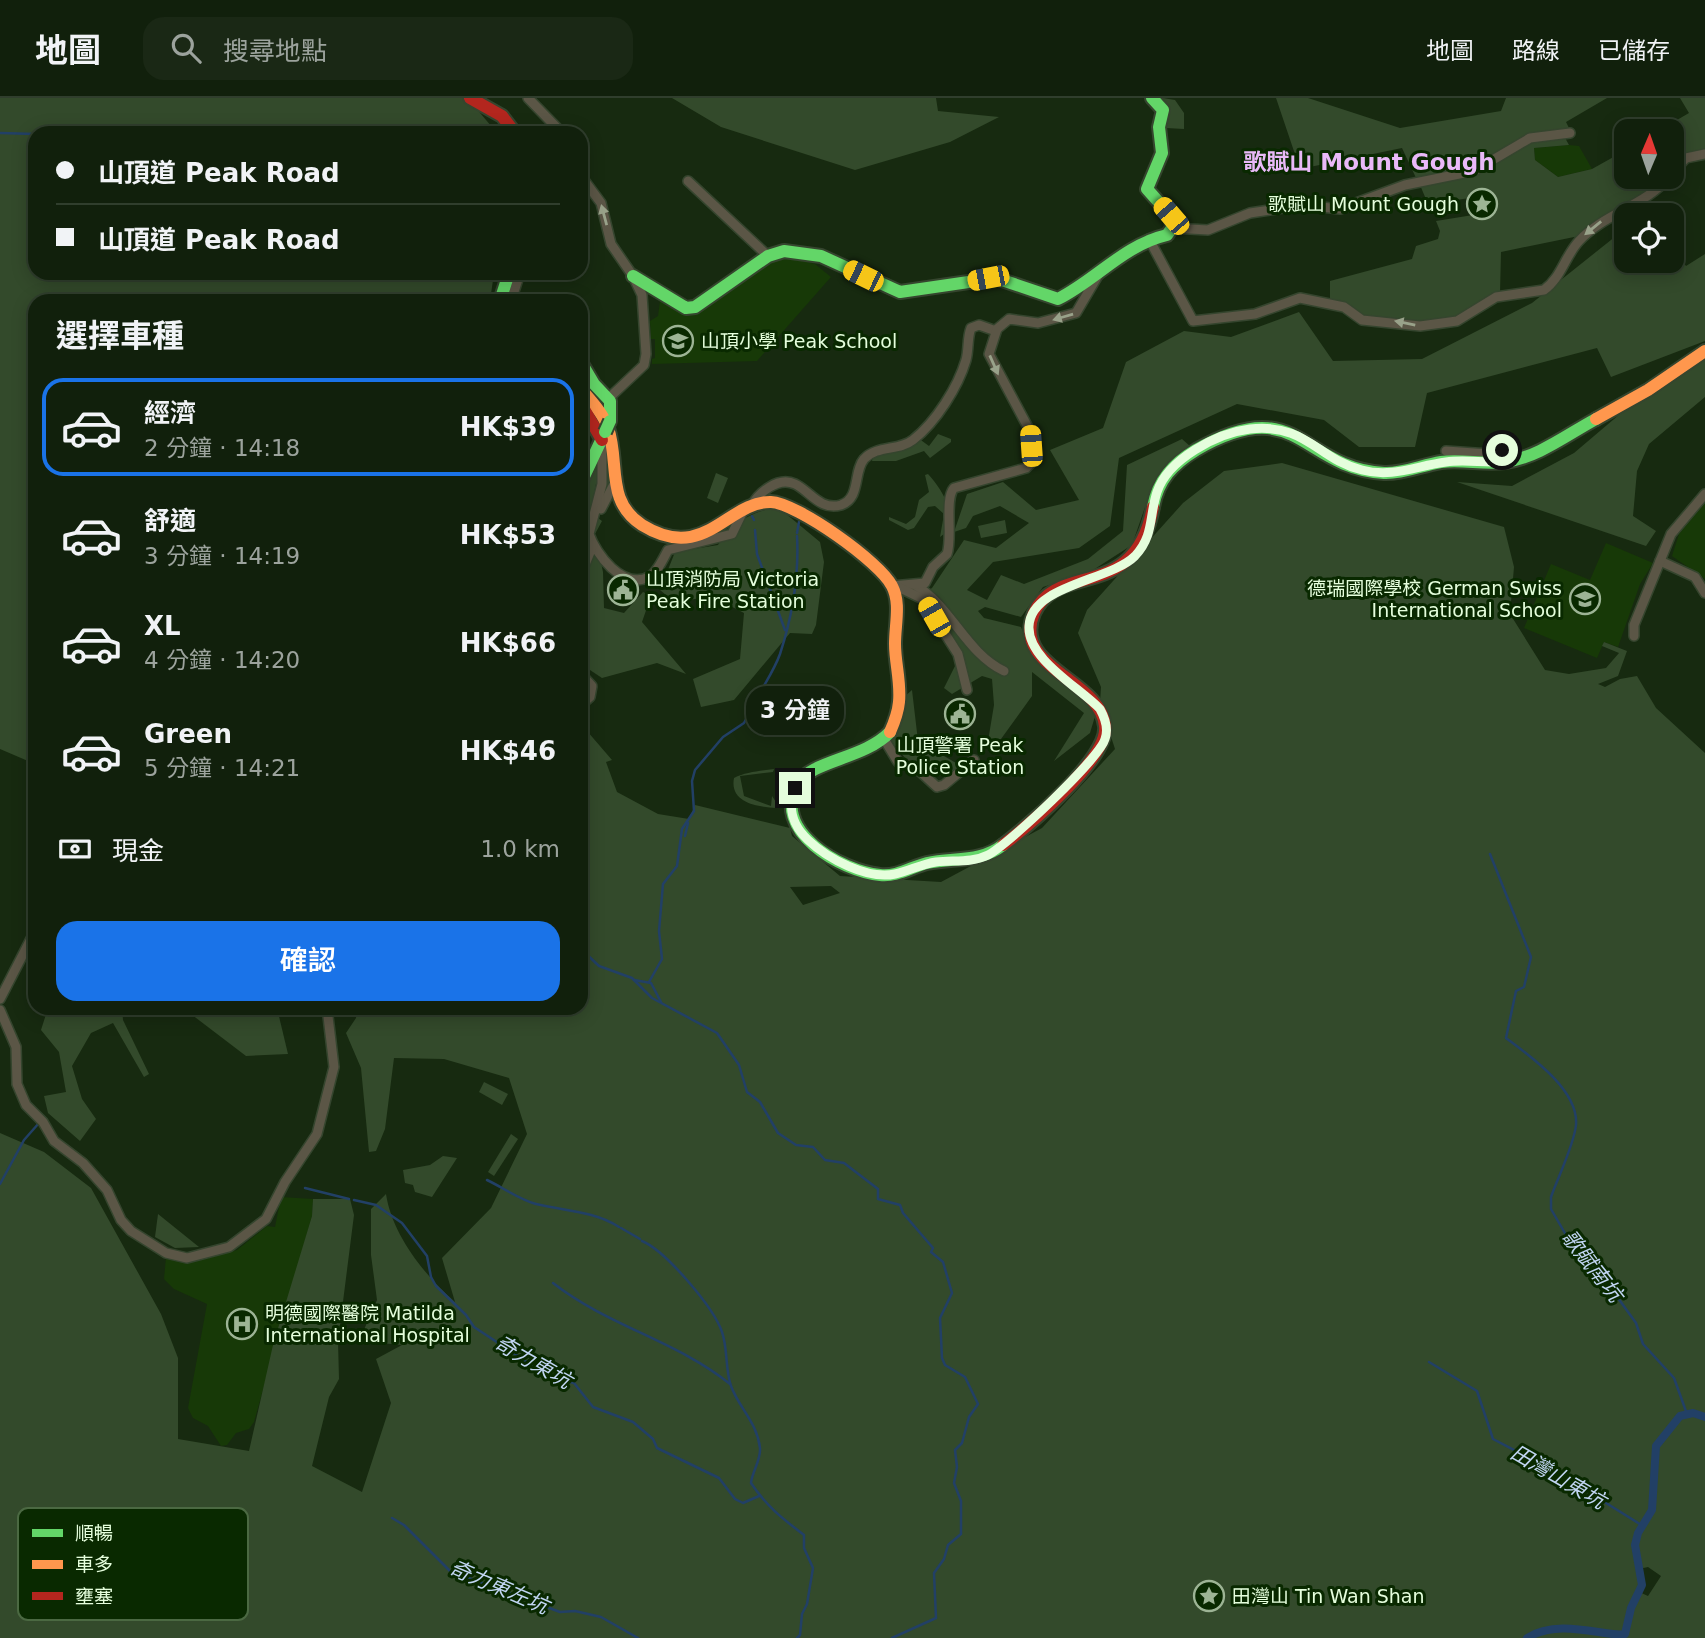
<!DOCTYPE html>
<html lang="zh-TW">
<meta charset="utf-8">
<style>
:root{--surface:#11200c;--page:#1a2815;--text:#f1f3f6;--muted:#9ca39d;--line:#303e2d;--accent:#1a73e8}
body{margin:0;font-family:"DejaVu Sans","Noto Sans TC",sans-serif;background:var(--page);color:var(--text);height:100vh;display:flex;flex-direction:column;font-size:26px;white-space:nowrap}
*{box-sizing:border-box;margin:0}
p{font-size:23px;color:var(--muted)}
.icon{flex:none;width:38px;height:38px;fill:none;stroke:currentColor;stroke-width:2;stroke-linecap:round;stroke-linejoin:round}
.map{position:relative;flex:1;overflow:hidden}
.side{position:absolute;left:28px;top:196px;width:560px;height:721px;display:flex;flex-direction:column;background:var(--surface);border-radius:21px;box-shadow:0 4px 18px #0003,0 0 0 2px var(--line)}
.side>*{flex:none}
.guide{position:absolute;left:28px;top:28px;width:560px;height:154px;border-radius:21px;box-shadow:0 4px 18px #0003,0 0 0 2px var(--line);display:grid;align-content:center;height:154px;padding:0 28px;background:var(--surface)}
.needle{width:46px;rotate:2deg}
.buttons{position:absolute;left:1614px;top:21px;display:grid;gap:14px}
.buttons a{display:grid;place-items:center;width:70px;height:70px;border-radius:14px;background:var(--surface);box-shadow:0 4px 18px #0003,0 0 0 2px var(--line);font-size:35px}
.end{position:absolute;width:32px;height:32px;margin:-16px;border:9px solid #e5fedc;background:#111;box-shadow:0 0 0 4px #111}
.from{border-radius:50%}
.bubble{position:absolute;height:49px;border-radius:21px;background:var(--surface);box-shadow:0 4px 18px #0003,0 0 0 2px var(--line);font-size:23px;font-weight:600;line-height:49px;text-align:center}
.car{position:absolute;width:21px;height:42px;margin:-21px -10px;border-radius:9px;box-shadow:0 0 5px 2px #0007;background:linear-gradient(#f5c518 24%,#345 0 40%,#f5c518 0 76%,#345 0 86%,#f5c518 0)}
.guide b{display:flex;align-items:center;gap:24px;height:66px;font-size:26px}
.guide b+b{border-top:2px solid var(--line)}
.guide i{width:18px;height:18px;background:var(--text)}
ul{padding:0;list-style:none}
li{display:flex;align-items:center;gap:21px;height:98px;margin:0 14px 10px;padding:0 14px;border:4px solid transparent;border-radius:21px}
li div{flex:1}
li b{display:block;font-size:26px}
li em{font-style:normal;font-weight:600}
li.on{border-color:var(--accent)}
li>.icon{width:63px;height:63px;stroke-width:1.5}
h2{padding:0 28px;font-size:32px;line-height:84px}
.pay{display:flex;align-items:center;gap:18px;height:77px;padding:0 28px;font-size:26px}
.pay p{margin-inline-start:auto}
.button{display:flex;gap:14px;margin-top:auto;padding:14px 28px}
.button a{flex:1;height:80px;border-radius:21px;background:var(--accent);color:#fff;font-size:28px;font-weight:600;line-height:80px;text-align:center}
header{display:flex;align-items:center;gap:42px;box-sizing:border-box;height:98px;padding:0 35px;background:var(--surface);border-bottom:2px solid var(--line)}
header strong{font-size:33px}
nav{display:flex;gap:38px;margin-inline-start:auto;font-size:24px}
.search{width:490px;height:63px;background:var(--page);display:flex;align-items:center;gap:18px;box-sizing:border-box;padding:0 24px;border-radius:21px;color:var(--muted);font-size:26px}
.map>svg:first-child{display:block}
.built{fill:#173907}
.green{fill:#334a2b;fill-rule:evenodd}
.lines{fill:none;stroke-linecap:round;stroke-linejoin:round}
.stream{stroke:#224066;stroke-width:2.5}
.canal{stroke:#224066;stroke-width:8}
.street-casing{stroke:#35452e;stroke-width:12}
.fast-casing{stroke:#35452e;stroke-width:16}
.slow-casing{stroke:#35452e;stroke-width:16}
.jam-casing{stroke:#35452e;stroke-width:16}
.street{stroke:#5b5646;stroke-width:9}
.fast{stroke:#63d668;stroke-width:12}
.slow{stroke:#ff974d;stroke-width:12}
.jam{stroke:#b3261e;stroke-width:12}
.fast-bridge-casing{stroke:#35452e;stroke-width:16;stroke-linecap:butt}
.fast-bridge{stroke:#63d668;stroke-width:12}
.oneway{fill:#99a28a}
.route{stroke:#e5fedc;stroke-width:9}
.labels{text-anchor:middle;dominant-baseline:central;stroke-width:6;stroke-linejoin:round;paint-order:stroke}
.poi-label{font-size:19px;fill:#e5fedc;stroke:#092900;text-anchor:start}
.water-label{font-size:21px;font-style:italic;fill:#c1d5f2;stroke:#092900}
.quarter-label{font-size:23px;font-weight:bold;fill:#e9b9f8;stroke:#092900}
.key{fill:#092900;stroke:#4b6942;stroke-width:2}
.key-label{font-size:19px;fill:#e5fedc}
</style>
<header>
<strong>地圖</strong>
<div class="search"><svg class="icon" aria-label="search" viewBox="0 0 24 24"><circle cx="10" cy="10" r="6"/><path d="M15 15l6 6"/></svg>搜尋地點</div>
<nav><a>地圖</a><a>路線</a><a>已儲存</a></nav>
</header>
<div class="map">
<svg width="1705" height="1540" viewBox="0 0 1705 1540">
<rect width="100%" height="100%" fill="#172a10"/>
<g class="built">
<polygon points="1569,47 1579,48 1592,71 1558,79 1535,62 1534,50"/>
<polygon points="785,159 815,166 831,179 757,263 652,266 652,261 655,260 655,241 651,241 650,223 658,218 660,203 652,194 684,216 695,216 707,210 772,161"/>
<polygon points="1705,405 1705,481 1672,458 1679,436"/>
<polygon points="1606,445 1653,465 1640,486 1618,549 1604,544 1597,560 1524,530 1551,466 1590,482"/>
<polygon points="281,1099 313,1101 312,1118 254,1324 249,1331 236,1335 227,1347 221,1348 208,1328 193,1320 188,1310 207,1206 174,1191 164,1181 166,1159 202,1162 237,1152 267,1128 275,1129"/>
</g>
<g class="green">
<polygon points="0,0 463,0 470,3 497,35 35,35 35,175 494,175 490,203 35,203 35,666 0,651"/>
<polygon points="672,0 936,0 938,13 999,19 950,44 855,72 721,29"/>
<polygon points="1163,0 1175,2 1184,15 1184,31 1166,30 1167,18"/>
<polygon points="1276,0 1308,0 1400,30 1501,13 1506,0 1607,0 1566,24 1570,32 1542,34 1473,71 1417,82 1402,50 1300,71"/>
<polygon points="1680,0 1705,0 1705,54 1671,72 1671,33 1658,33 1689,15"/>
<polygon points="1564,38 1569,47 1534,50 1535,62 1558,79 1592,71 1626,52 1626,79 1666,79 1645,97 1607,116 1579,138 1501,154 1500,196 1483,201 1456,221 1425,225 1362,219 1330,203 1330,183 1412,161 1416,148 1438,141 1440,133 1436,123 1473,117 1470,100 1428,106 1420,87 1475,76 1525,45"/>
<polygon points="1626,130 1626,163 1671,163 1671,145 1686,168 1705,156 1705,243 1611,279 1597,250 1427,295 1415,349 1359,349 1324,322 1237,306 1119,360 1110,428 1079,450 993,464 967,492 987,502 1001,477 1024,486 1088,461 1123,433 1127,367 1182,341 1191,349 1168,366 1153,386 1132,447 1090,474 1043,489 1021,519 985,509 978,513 984,520 1021,529 1030,552 1096,615 1090,635 1054,663 1084,615 1032,574 1032,598 1001,641 988,643 994,607 992,581 982,578 952,596 944,590 961,556 944,539 916,500 932,490 964,442 996,450 1029,425 1000,408 973,418 966,430 954,434 967,396 1003,384 1036,412 1079,402 1050,352 1103,330 1126,264 1184,233 1231,239 1299,214 1333,263 1422,261 1532,205"/>
<polygon points="1705,261 1705,299 1649,346 1637,373 1633,418 1656,433 1646,448 1457,384 1512,388 1574,355 1627,310"/>
<polygon points="938,336 951,341 951,344 930,360 924,353 896,363 872,363 874,356 918,340 929,348"/>
<path d="M602 358 590 414 602 423 595 436 603 474 604 510 624 515 643 494 651 498 642 524 686 576 657 565 602 580 581 566V536L586 535V510L581 509V468L588 449C579 404 576 400 602 358Z"/>
<path d="M1282 365 1504 429 1514 469 1510 516 1545 572 1569 576 1606 570 1619 555 1602 548 1604 544 1627 553 1618 578 1598 586 1605 589 1620 581 1637 578 1656 610 1705 655V1540H0V1035L44 1054 91 1090 161 1216 178 1260V1341L249 1353 273 1247 312 1118 313 1101H350L354 1117 338 1243 339 1281 329 1299 312 1368 362 1394 391 1305 376 1261 402 1247 359 1243 377 1202 371 1157V1111L386 1096C392 1136 424 1177 455 1204L442 1160 491 1110 527 1036 509 980 444 961 394 960 385 1031 376 1053 369 1054 361 970 346 935 356 920 357 910H581V626L612 662 606 664 617 694 658 716 689 721 695 707 790 730 792 738 840 778 941 784 1042 730 1115 651 1100 605 1101 589 1078 535 1087 512 1183 405 1224 373ZM831 788 840 795 803 807 790 789ZM1648 1469 1661 1478 1648 1498 1637 1493 1641 1482 1639 1471Z"/>
<polygon points="716,375 728,380 718,405 707,400"/>
<path d="M928 376C941 390 964 424 940 439L944 416 935 408 928 409 914 430 908 432 889 422V419L906 426 915 419 919 402 929 394 925 377Z"/>
<path d="M779 410 820 444 824 464 816 527 812 536 790 535 734 602 701 609 693 581 740 561 744 515 711 498C699 502 690 499 678 507L660 492 675 454 718 447C731 426 754 411 779 410Z"/>
<polygon points="1005,422 1007,435 981,440 978,428"/>
<path d="M912 592 918 643 963 669C930 691 909 667 889 640L903 600Z"/>
<path d="M774 671 773 674 740 678 744 698 771 708 772 698 778 707 776 710C760 709 729 706 734 680 746 674 760 673 774 671Z"/>
<polygon points="48,910 122,910 123,922 149,976 144,979 113,925 91,935 72,968 82,1001 96,1021 80,1043 48,1015 44,998 66,994 59,954 41,932"/>
<polygon points="183,910 277,910 288,956 246,958"/>
<polygon points="484,984 508,996 502,1007 479,994"/>
<polygon points="511,1036 518,1041 494,1078 488,1074"/>
<polygon points="443,1058 457,1060 432,1099 415,1094 413,1087 405,1085 403,1072 430,1067"/>
<polygon points="158,1116 199,1149 175,1150 155,1139"/>
</g>
<g class="lines">
<g class="stream">
<polyline points="0,35 35,36"/>
<polyline points="752,418 754,422"/>
<polyline points="755,432 757,456 785,532"/>
<polyline points="797,435 799,424"/>
<path d="M755 604C763 588 774 573 780 556 792 519 799 476 797 438"/>
<polyline points="685,738 688,725"/>
<path d="M1490 756 1531 859 1524 889 1516 893 1506 940C1530 958 1579 992 1576 1027 1574 1047 1558 1079 1551 1099V1111L1566 1137 1605 1182 1636 1225 1643 1246 1674 1280 1687 1316"/>
<polyline points="581,851 599,868 632,880 652,900 717,935 739,967 747,994 760,1004 778,1035 796,1047 813,1049 825,1062 844,1065 878,1091 878,1101 900,1107 903,1115 933,1150 931,1154 943,1164 952,1195 940,1220 942,1260 945,1267 965,1279 978,1306 969,1319 962,1345 955,1352 957,1369 954,1385 961,1403 961,1436 948,1447 944,1461 934,1475 936,1520 892,1540"/>
<polyline points="634,882 651,885 661,904"/>
<polyline points="649,884 662,861 659,833 663,786 677,768 682,731 694,713 692,683 695,672 723,639 744,625 752,610"/>
<path d="M487 1082C502 1089 520 1102 536 1106 565 1113 594 1113 619 1129"/>
<polyline points="0,1086 24,1042 39,1025"/>
<polyline points="305,1090 349,1101"/>
<polyline points="354,1102 376,1107 402,1125 427,1158 431,1179 436,1188 466,1217 474,1229 548,1278 574,1285 593,1309 633,1324 653,1341 657,1350 719,1380 735,1401 743,1405 759,1398"/>
<polyline points="621,1130 640,1141"/>
<path d="M642 1143C666 1153 714 1210 722 1234 728 1251 725 1271 731 1288 739 1310 757 1324 760 1350 761 1362 752 1374 751 1385 767 1409 783 1421 804 1437V1450L813 1470 807 1506 802 1516 800 1537 797 1540"/>
<path d="M553 1185C608 1228 677 1243 730 1286"/>
<polyline points="1429,1264 1477,1293 1493,1341 1558,1375 1643,1428"/>
<polyline points="392,1420 404,1427 450,1473 560,1514 575,1513 601,1519 638,1540"/>
</g>
<path class="canal" d="M1527 1540C1560 1519 1607 1540 1625 1536L1631 1510 1642 1487 1635 1447 1638 1435 1652 1412 1656 1348 1680 1318 1693 1315 1705 1319"/>
<g class="street-casing">
<g id="street">
<polyline points="528,0 562,35"/>
<polyline points="1671,76 1686,60 1705,56"/>
<polyline points="581,78 601,105 611,146 633,178 642,197 646,256 644,267 610,299"/>
<polyline points="688,83 768,158"/>
<polyline points="1172,130 1208,132 1250,115 1303,107 1340,111 1405,87 1474,73 1530,40 1570,35"/>
<path d="M1149 141 1193 223 1255 216 1300 200 1344 209 1362 222 1420 228 1457 223 1496 199 1544 192C1561 180 1565 158 1579 143 1605 115 1645 108 1669 79"/>
<polyline points="511,203 520,175"/>
<path d="M602 342V386L589 436C596 456 622 492 649 479 657 475 664 459 668 452L732 436 743 413"/>
<polyline points="1446,353 1489,356 1502,352 1509,363"/>
<path d="M751 409C758 395 778 378 795 386 810 393 820 413 841 407 861 400 853 374 864 361 877 347 899 353 913 342 936 324 958 289 966 262 969 251 967 240 971 230L979 227 996 233"/>
<polyline points="601,411 613,388"/>
<polyline points="1660,463 1695,479 1705,495"/>
<polyline points="581,476 593,447"/>
<path d="M915 487C951 508 966 555 1004 573"/>
<path d="M892 488 925 485 933 469 947 456C953 440 944 401 954 390L1026 370 1033 363 1030 333 989 256 997 231 1009 221 1038 225 1076 215 1100 174"/>
<polyline points="898,489 923,501 958,556 967,592"/>
<polyline points="1634,538 1634,527 1671,436 1705,396"/>
<polyline points="581,576 592,588 590,599 581,607"/>
<polyline points="884,641 898,664 914,668 937,689 944,687 974,662"/>
<polyline points="0,901 35,833"/>
<polyline points="0,912 16,949 17,986 26,1007 43,1024 54,1043 83,1065 107,1092 121,1122 131,1133 166,1155 187,1160 229,1149 266,1121 285,1084 317,1036 334,969 327,910"/>
</g>
</g>
<g class="fast-casing">
<g id="fast">
<path d="M633 178 686 210 695 209 768 158 784 153 821 158 900 194 996 180 1058 201C1096 182 1124 147 1167 137L1172 130 1171 118 1147 91 1162 55 1159 29 1163 12 1152 0"/>
<polyline points="500,203 509,175"/>
<polyline points="581,264 594,286 610,303 610,323"/>
<polyline points="581,385 605,334"/>
<path d="M1153 409C1158 382 1173 366 1196 352 1299 293 1300 370 1384 375 1403 376 1422 367 1441 364 1462 361 1484 367 1505 364 1537 360 1568 336 1596 321"/>
<path d="M890 634C864 661 813 662 798 685 770 733 841 773 880 777 897 779 911 769 927 765 954 759 980 765 1003 747"/>
</g>
</g>
<g class="slow-casing">
<g id="slow">
<path d="M581 291C591 303 603 315 608 330 620 365 605 403 642 427 705 466 727 403 771 404 797 405 880 464 892 488 901 505 895 526 895 546 895 565 901 584 899 604 898 615 894 625 890 634"/>
<polyline points="1596,321 1648,292 1705,253"/>
</g>
</g>
<g class="jam-casing">
<g id="jam">
<polyline points="470,0 502,18 515,35"/>
<polyline points="581,306 602,342"/>
<path d="M1003 747C1028 728 1109 660 1105 628 1100 581 1011 570 1034 515 1058 462 1135 506 1153 409"/>
</g>
</g>
<use href="#street" class="street"/>
<use href="#fast" class="fast"/>
<use href="#slow" class="slow"/>
<use href="#jam" class="jam"/>
<g class="fast-bridge-casing">
<polyline id="fast-bridge" points="605,334 610,323"/>
</g>
<use href="#fast-bridge" class="fast-bridge"/>
</g>
<defs><path id="oneway-solid" d="M-6-.8H1V-3.2L6.5 0L1 3.2V.8H-6Z" transform="scale(1.75)"/></defs>
<g class="oneway">
<use href="#oneway-solid" transform="translate(604 117) rotate(-105)"/>
<use href="#oneway-solid" transform="translate(1593 130) rotate(141)"/>
<use href="#oneway-solid" transform="translate(1063 219) rotate(164)"/>
<use href="#oneway-solid" transform="translate(1405 225) rotate(-168)"/>
<use href="#oneway-solid" transform="translate(994 267) rotate(66)"/>
</g>
<g class="lines">
<path class="route" d="M795 690C787 710 793 728 808 742 828 761 868 782 895 776 909 773 922 766 936 764 954 762 972 765 988 757 1009 746 1099 661 1105 641 1109 630 1105 620 1100 611 1079 589 1027 561 1029 528 1031 487 1110 483 1135 458 1154 438 1149 418 1157 394 1168 361 1217 335 1250 331 1307 325 1317 361 1362 372 1392 380 1416 368 1446 364 1467 361 1488 366 1509 363L1502 352"/>
</g>
<defs>
<g id="sight-ring" transform="scale(1.575)"><circle r="9.5" fill="#092900" stroke="#9db495" stroke-width="1.5"/><path d="M0-6L1.8-2.2L6-1.7L2.9 1.2L3.7 5.4L0 3.3L-3.7 5.4L-2.9 1.2L-6-1.7L-1.8-2.2Z" fill="#9db495"/></g>
<g id="school-ring" transform="scale(1.575)"><circle r="9.5" fill="#092900" stroke="#9db495" stroke-width="1.5"/><path d="M0-5L7-2L0 1L-7-2ZM-4 1L0 2.5L4 1V4Q0 6-4 4Z" fill="#9db495"/></g>
<g id="civic-ring" transform="scale(1.575)"><circle r="9.5" fill="#092900" stroke="#9db495" stroke-width="1.5"/><path d="M-.6-6.5H3V-4.5H.6V-3L4-1V1h2V6H-6V1h2V-1L-.6-3ZM-1.2 2.5V6h2.4V2.5Z" fill="#9db495"/></g>
<g id="hospital-ring" transform="scale(1.575)"><circle r="9.5" fill="#092900" stroke="#9db495" stroke-width="1.5"/><path d="M-5-5h3v3.5h4V-5h3V5h-3V1.5h-4V5h-3Z" fill="#9db495"/></g>
</defs>
<g fill-rule="evenodd">
<use href="#sight-ring" x="1482" y="106"/>
<use href="#school-ring" x="678" y="243"/>
<use href="#civic-ring" x="623" y="492"/>
<use href="#school-ring" x="1585" y="501"/>
<use href="#civic-ring" x="960" y="616"/>
<use href="#hospital-ring" x="242" y="1226"/>
<use href="#sight-ring" x="1209" y="1498"/>
</g>
<g class="labels">
<g class="poi-label">
<text x="1459" y="106" text-anchor="end">歌賦山 Mount Gough</text>
<text x="701" y="243">山頂小學 Peak School</text>
<text x="646" y="481">山頂消防局 Victoria<tspan x="646" dy="22">Peak Fire Station</tspan></text>
<text x="1562" y="490" text-anchor="end">德瑞國際學校 German Swiss<tspan x="1562" dy="22">International School</tspan></text>
<text x="960" y="647" text-anchor="middle">山頂警署 Peak<tspan x="960" dy="22">Police Station</tspan></text>
<text x="265" y="1215">明德國際醫院 Matilda<tspan x="265" dy="22">International Hospital</tspan></text>
<text x="1232" y="1498">田灣山 Tin Wan Shan</text>
</g>
<g class="water-label">
<text transform="translate(1592 1168) rotate(52)">歌賦南坑</text>
<text transform="translate(533 1264) rotate(30)">奇力東坑</text>
<text transform="translate(1558 1379) rotate(30)">田灣山東坑</text>
<text transform="translate(499 1489) rotate(23)">奇力東左坑</text>
</g>
<g class="quarter-label">
<text x="1369" y="64">歌賦山 Mount Gough</text>
</g>
</g>
<rect x="18" y="1410" width="230" height="112" rx="10" class="key"/>
<rect x="32" y="1431" width="31" height="8" fill="#63d668"/>
<rect x="32" y="1462" width="31" height="9" fill="#ff974d"/>
<rect x="32" y="1494" width="31" height="8" fill="#b3261e"/>
<g class="key-label">
<text x="75" y="1442">順暢</text>
<text x="75" y="1473">車多</text>
<text x="75" y="1505">壅塞</text>
</g>
</svg>
<div class="buttons">
<a><svg class="needle" viewBox="-14 -14 28 28"><path d="M0-13l5 13h-10z" fill="#e53935"/><path d="M0 13l5-13h-10z" fill="#9ca39d"/></svg></a>
<a><svg class="icon" aria-label="locate" viewBox="0 0 24 24"><circle cx="12" cy="12" r="6"/><path d="M12 2v4M12 18v4M2 12h4M18 12h4"/></svg></a>
</div>
<i class="end from" style="left:1502px;top:352px"></i>
<i class="end" style="left:795px;top:690px"></i>
<div class="bubble" style="left:746px;top:588px;width:98px">3 分鐘</div>
<i class="car" style="left:1171px;top:118px;rotate:319deg"></i>
<i class="car" style="left:863px;top:178px;rotate:296deg"></i>
<i class="car" style="left:988px;top:180px;rotate:259deg"></i>
<i class="car" style="left:1031px;top:348px;rotate:356deg"></i>
<i class="car" style="left:934px;top:519px;rotate:330deg"></i>
<div class="guide">
<b><i class="from"></i>山頂道 Peak Road</b>
<b><i></i>山頂道 Peak Road</b>
</div>
<section class="side">
<h2>選擇車種</h2>
<ul>
<li class="on"><svg class="icon" aria-label="car" viewBox="0 0 24 24"><path d="M5 17H2v-5l4-1 3-4h7l3 4 3 1v5h-3M9 17h6M6 11h13"/><circle cx="7" cy="17" r="2"/><circle cx="17" cy="17" r="2"/></svg><div><b>經濟</b><p>2 分鐘 · 14:18</p></div><em>HK$39</em></li>
<li><svg class="icon" aria-label="car" viewBox="0 0 24 24"><path d="M5 17H2v-5l4-1 3-4h7l3 4 3 1v5h-3M9 17h6M6 11h13"/><circle cx="7" cy="17" r="2"/><circle cx="17" cy="17" r="2"/></svg><div><b>舒適</b><p>3 分鐘 · 14:19</p></div><em>HK$53</em></li>
<li><svg class="icon" aria-label="car" viewBox="0 0 24 24"><path d="M5 17H2v-5l4-1 3-4h7l3 4 3 1v5h-3M9 17h6M6 11h13"/><circle cx="7" cy="17" r="2"/><circle cx="17" cy="17" r="2"/></svg><div><b>XL</b><p>4 分鐘 · 14:20</p></div><em>HK$66</em></li>
<li><svg class="icon" aria-label="car" viewBox="0 0 24 24"><path d="M5 17H2v-5l4-1 3-4h7l3 4 3 1v5h-3M9 17h6M6 11h13"/><circle cx="7" cy="17" r="2"/><circle cx="17" cy="17" r="2"/></svg><div><b>Green</b><p>5 分鐘 · 14:21</p></div><em>HK$46</em></li>
</ul>
<div class="pay"><svg class="icon" aria-label="cash" viewBox="0 0 24 24"><path d="M3 7h18v10H3z"/><circle cx="12" cy="12" r="2"/></svg>現金<p>1.0 km</p></div>
<div class="button"><a>確認</a></div>
</section>
</div>
